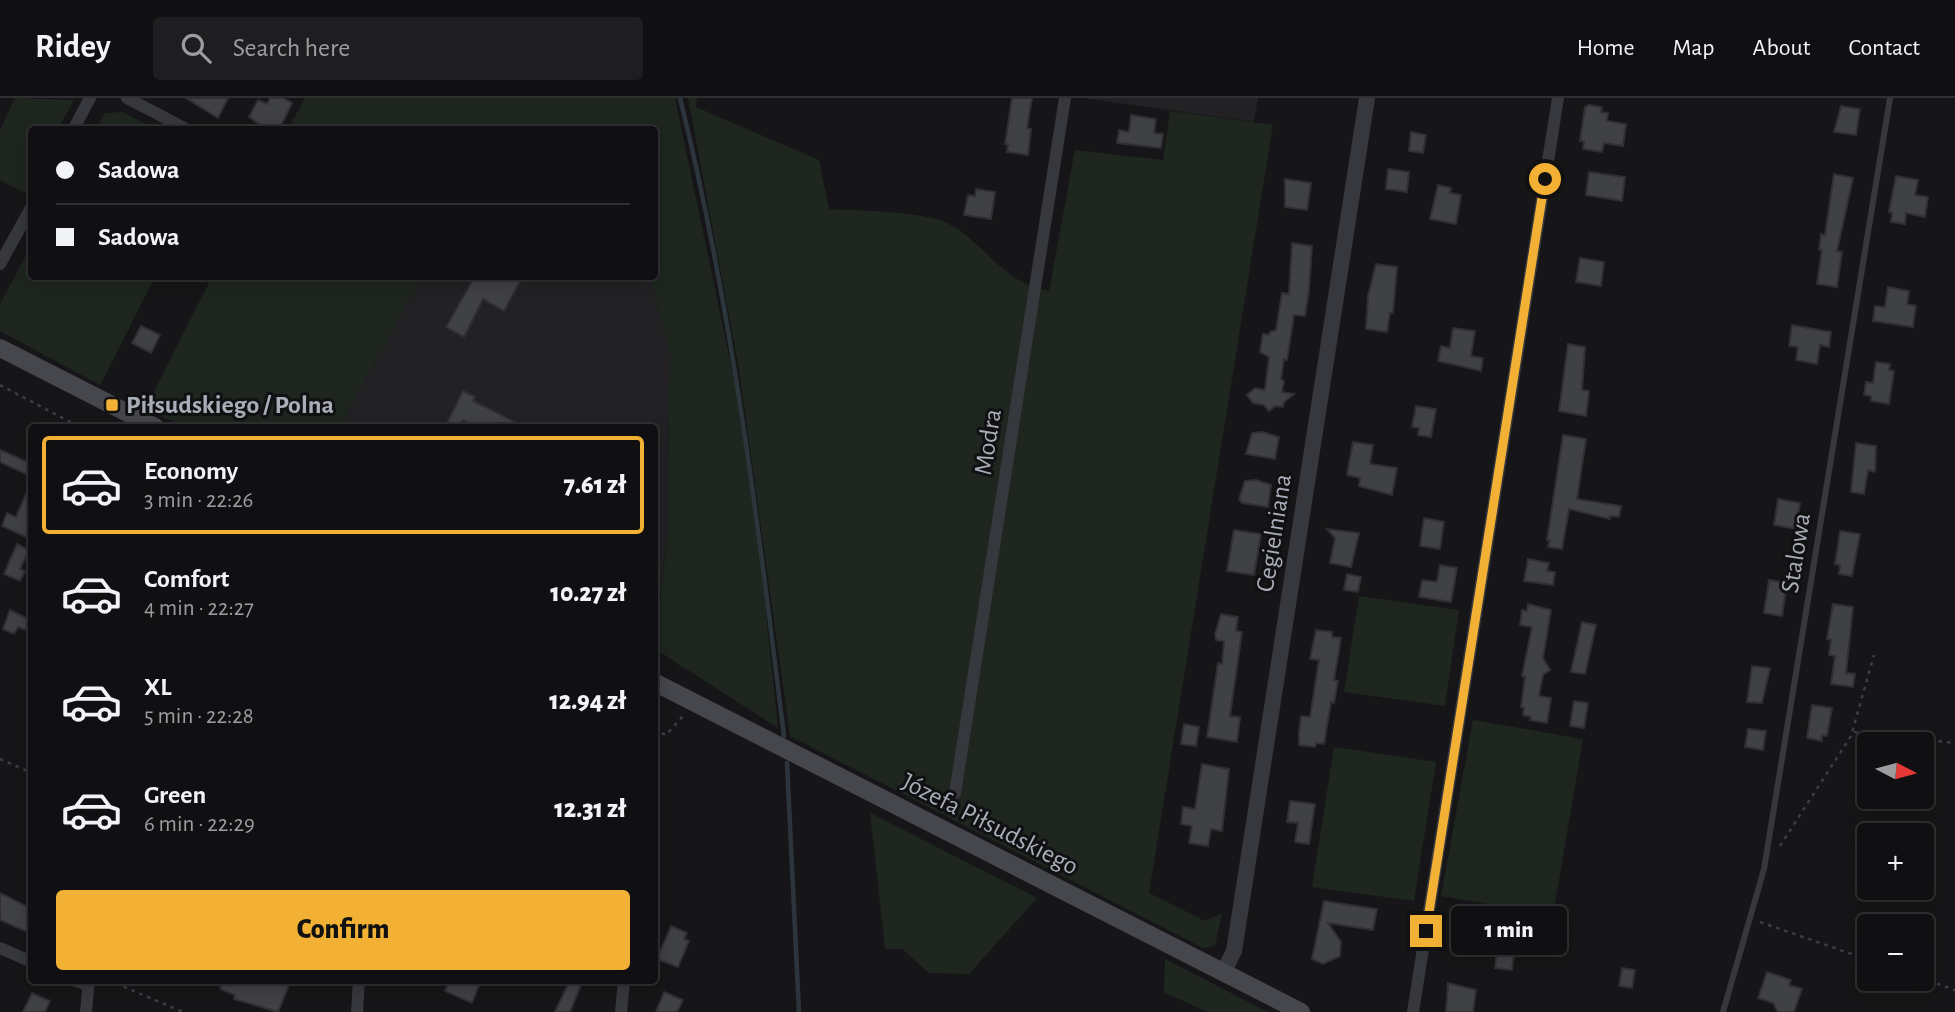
<!DOCTYPE html>
<meta charset="utf-8">
<style>
:root{--surface:#101012;--page:#1e1e20;--text:#f1f3f6;--muted:#9c9d9f;--line:#303032;--accent:#f2b134}
body{margin:0;font-family:"Alegreya Sans",sans-serif;background:var(--page);color:var(--text);height:100vh;display:flex;flex-direction:column;font-size:26px;white-space:nowrap}
*{box-sizing:border-box;margin:0}
p{font-size:23px;color:var(--muted)}
.icon{flex:none;width:38px;height:38px;fill:none;stroke:currentColor;stroke-width:2;stroke-linecap:round;stroke-linejoin:round}
.map{position:relative;flex:1;overflow:hidden}
.sheet{position:absolute;left:28px;top:326px;width:630px;height:560px;display:flex;flex-direction:column;background:var(--surface);border-radius:7px;box-shadow:0 4px 18px #0003,0 0 0 2px var(--line)}
.sheet>*{flex:none}
.guide{position:absolute;left:28px;top:28px;width:630px;height:154px;border-radius:7px;box-shadow:0 4px 18px #0003,0 0 0 2px var(--line);display:grid;align-content:center;height:154px;padding:0 28px;background:var(--surface)}
.needle{width:46px;rotate:96deg}
.tools{position:absolute;left:1857px;top:634px;display:grid;gap:14px}
.tools a{display:grid;place-items:center;width:77px;height:77px;border-radius:7px;background:var(--surface);box-shadow:0 4px 18px #0003,0 0 0 2px var(--line);font-size:35px}
.end{position:absolute;width:32px;height:32px;margin:-16px;border:9px solid #f2b134;background:#111;box-shadow:0 0 0 4px #111}
.from{border-radius:50%}
.bubble{position:absolute;height:49px;border-radius:7px;background:var(--surface);box-shadow:0 4px 18px #0003,0 0 0 2px var(--line);font-size:23px;font-weight:800;line-height:49px;text-align:center}
.guide b{display:flex;align-items:center;gap:24px;height:66px;font-size:26px}
.guide b+b{border-top:2px solid var(--line)}
.guide i{width:18px;height:18px;background:var(--text)}
ul{padding:12px 0 0;list-style:none}
li{display:flex;align-items:center;gap:21px;height:98px;margin:0 14px 10px;padding:0 14px;border:4px solid transparent;border-radius:7px}
li div{flex:1}
li b{display:block;font-size:26px}
li em{font-style:normal;font-weight:800}
li.current{border-color:var(--accent)}
li>.icon{width:63px;height:63px;stroke-width:1.5}
.primary-button{display:flex;gap:14px;margin-top:auto;padding:14px 28px}
.primary-button a{flex:1;height:80px;border-radius:7px;background:var(--accent);color:#111;font-size:28px;font-weight:800;line-height:80px;text-align:center}
header{display:flex;align-items:center;gap:42px;box-sizing:border-box;height:98px;padding:0 35px;background:var(--surface);border-bottom:2px solid var(--line)}
header strong{font-size:33px}
nav{display:flex;gap:38px;margin-inline-start:auto;font-size:24px}
.search{width:490px;height:63px;background:var(--page);display:flex;align-items:center;gap:18px;box-sizing:border-box;padding:0 24px;border-radius:7px;color:var(--muted);font-size:26px}
.map>svg:first-child{display:block}
.built{fill:#222225}
.green{fill:#1e261f}
.lines{fill:none;stroke-linecap:round;stroke-linejoin:round}
.stream{stroke:#2c353c;stroke-width:4.5}
.building{fill:#404145;stroke:#303034;stroke-width:2}
.path{stroke:#3d3f44;stroke-width:2.5;stroke-dasharray:3.5 5;stroke-linecap:butt}
.service{stroke:#37383d;stroke-width:6}
.minor{stroke:#37383d;stroke-width:12}
.tertiary{stroke:#37383d;stroke-width:16}
.secondary{stroke:#45474d;stroke-width:18}
.route{stroke:#f2b134;stroke-width:9}
.poi-dot{fill:#f2b134;stroke:#111113;stroke-width:2.5}
.labels{text-anchor:middle;dominant-baseline:central;stroke-width:6;stroke-linejoin:round;paint-order:stroke}
.poi-label{font-size:26px;font-weight:bold;fill:#a8adb8;stroke:#111113;text-anchor:start}
.street-label{font-size:26px;fill:#a8adb8;stroke:#111113}
</style>
<header>
<strong>Ridey</strong>
<div class="search"><svg class="icon" aria-label="search" viewBox="0 0 24 24"><circle cx="10" cy="10" r="6"/><path d="M15 15l6 6"/></svg>Search here</div>
<nav><a>Home</a><a>Map</a><a>About</a><a>Contact</a></nav>
</header>
<div class="map">
<svg width="1955" height="914" viewBox="0 0 1955 914">
<rect width="100%" height="100%" fill="#161618"/>
<g class="built">
<polygon points="1083,0 1258,0 1254,24"/>
<polygon points="422,179 650,179 670,254 667,437 655,545 654,329 339,329"/>
</g>
<g class="green">
<polygon points="15,0 74,2 58,31 32,32 31,83 25,95 0,82 0,32"/>
<polygon points="305,0 675,0 749,353 778,630 655,551 667,437 670,255 650,179 654,178 654,32 288,31"/>
<path d="M688 0H697L696 9 819 62 829 111C855 112 926 114 947 125 986 145 1000 184 1049 193L1075 52 1163 62 1170 13 1273 27 1149 795 1205 823 1222 815 1215 848 1203 850 790 638 739 271Z"/>
<polygon points="123,14 155,31 96,31 105,15"/>
<polygon points="31,148 32,178 155,179 100,287 0,233 0,206"/>
<polygon points="212,179 212,178 422,179 339,329 185,329 145,311"/>
<polygon points="1359,498 1459,512 1445,608 1344,594"/>
<polygon points="1473,622 1583,641 1553,817 1441,798"/>
<polygon points="1334,649 1436,664 1414,803 1312,789"/>
<polygon points="870,715 1037,800 969,876 929,875 902,851 885,851"/>
<polygon points="1165,861 1268,914 1207,914 1164,894"/>
</g>
<g class="lines">
<g class="stream">
<path d="M680 0C732 210 758 424 784 638"/>
<polyline points="787,665 799,914"/>
</g>
</g>
<g class="building">
<polygon points="186,0 228,0 218,20"/>
<polygon points="270,0 283,0 292,5 279,32 267,32 249,19 258,2 267,6"/>
<polygon points="1012,0 1032,0 1027,30 1031,31 1028,57 1007,54 1008,46 1005,46"/>
<polygon points="1589,7 1602,9 1601,14 1608,15 1607,23 1626,26 1623,48 1604,45 1602,54 1583,51 1584,43 1580,43 1581,36 1585,9"/>
<polygon points="1841,8 1860,11 1856,37 1834,34"/>
<polygon points="1131,17 1156,21 1154,35 1163,36 1161,50 1117,45 1119,32 1129,34"/>
<polygon points="1411,34 1426,37 1423,55 1409,53"/>
<polygon points="1388,71 1409,74 1407,94 1386,91"/>
<polygon points="1589,74 1625,79 1622,103 1586,97"/>
<polygon points="1834,76 1853,80 1837,153 1842,154 1837,189 1817,186 1822,152 1819,152 1821,136 1825,137"/>
<polygon points="1896,78 1918,82 1915,97 1928,99 1925,119 1906,115 1905,126 1891,124 1892,114 1889,114"/>
<polygon points="1285,81 1311,85 1307,112 1285,109"/>
<polygon points="1438,87 1451,90 1450,95 1461,97 1456,126 1430,121"/>
<polygon points="976,91 995,94 991,121 964,117 968,97 975,98"/>
<polygon points="1292,145 1312,148 1309,192 1305,218 1294,217 1287,262 1284,261 1281,281 1284,283 1282,294 1294,296 1284,304 1283,309 1275,308 1269,313 1264,307 1253,305 1247,297 1255,290 1265,292 1269,259 1260,254 1263,236 1269,237 1270,234 1276,232 1282,195 1289,196"/>
<polygon points="1580,160 1604,164 1601,188 1576,184"/>
<polygon points="1376,166 1397,169 1393,215 1390,215 1387,234 1366,231 1368,198"/>
<polygon points="475,178 523,178 504,213 483,201 464,239 446,229"/>
<polygon points="1888,189 1909,193 1907,206 1916,208 1913,229 1873,223 1875,208 1885,209"/>
<polygon points="1792,227 1831,234 1829,249 1820,247 1817,266 1796,262 1798,249 1789,248"/>
<polygon points="141,228 160,237 151,255 132,245"/>
<polygon points="1453,230 1475,233 1471,258 1483,260 1481,273 1438,263 1441,248 1450,250"/>
<polygon points="1568,246 1585,249 1582,292 1589,293 1586,318 1559,313"/>
<polygon points="1876,264 1890,266 1889,272 1894,273 1889,306 1871,303 1871,298 1864,297 1866,284 1873,285"/>
<polygon points="463,293 475,299 473,303 525,329 476,329 463,322 459,329 445,329"/>
<polygon points="1416,308 1436,311 1431,339 1418,337 1419,330 1412,329"/>
<polygon points="1263,334 1279,339 1275,361 1246,356 1252,335"/>
<polygon points="1563,337 1586,341 1577,401 1621,408 1619,419 1610,418 1610,421 1569,411 1562,451 1548,449 1550,442 1547,442"/>
<polygon points="1353,344 1373,347 1370,366 1397,370 1392,397 1359,388 1360,380 1347,377"/>
<polygon points="1856,345 1876,348 1875,374 1868,372 1864,396 1851,394"/>
<polygon points="0,352 32,366 32,379 0,364"/>
<polygon points="32,382 32,426 26,439 2,428 7,415 16,419"/>
<polygon points="1256,382 1271,387 1268,409 1242,405 1239,401 1245,383"/>
<polygon points="1778,401 1800,405 1796,431 1774,427"/>
<polygon points="1424,420 1444,424 1440,451 1420,448"/>
<polygon points="1327,431 1359,435 1351,469 1330,465 1335,440"/>
<polygon points="1234,432 1261,436 1254,477 1227,473"/>
<polygon points="1840,433 1860,436 1852,478 1839,476 1840,467 1835,466"/>
<polygon points="17,446 29,452 20,471 25,473 20,483 4,476"/>
<polygon points="1528,461 1549,465 1547,473 1555,474 1553,487 1524,483"/>
<polygon points="1440,467 1457,470 1451,504 1419,499 1422,482 1437,484"/>
<polygon points="1347,476 1361,479 1358,494 1344,492"/>
<polygon points="1769,482 1787,485 1782,518 1764,515"/>
<polygon points="1528,506 1551,512 1543,560 1550,572 1543,577 1539,598 1551,600 1547,625 1530,622 1531,619 1523,617 1524,610 1521,609 1525,579 1522,578 1532,529 1520,527 1522,512 1527,513"/>
<polygon points="1833,506 1853,509 1846,575 1855,576 1853,589 1831,586 1835,558 1829,557 1831,542 1827,541"/>
<polygon points="10,512 30,522 25,532 18,529 14,536 3,531"/>
<polygon points="1221,516 1238,519 1236,533 1242,534 1230,618 1240,619 1237,644 1207,639 1218,565 1222,566 1224,543 1216,542 1215,536"/>
<polygon points="1582,524 1596,527 1585,576 1571,574"/>
<polygon points="1316,532 1332,534 1332,539 1341,540 1334,582 1338,583 1334,605 1331,604 1324,646 1316,645 1315,649 1299,647 1299,635 1301,618 1310,619 1319,562 1310,561"/>
<polygon points="1752,568 1770,570 1762,605 1747,604"/>
<polygon points="1574,603 1588,605 1584,630 1570,628"/>
<polygon points="1812,607 1832,610 1827,638 1822,637 1822,643 1807,640"/>
<polygon points="1184,626 1199,629 1196,648 1181,646"/>
<polygon points="1748,631 1766,633 1763,652 1745,649"/>
<polygon points="1202,666 1229,671 1222,733 1211,731 1208,748 1189,745 1192,728 1181,726 1183,709 1195,711"/>
<polygon points="1290,703 1315,706 1309,746 1295,744 1298,725 1287,724"/>
<polygon points="0,795 32,811 32,836 0,822"/>
<polygon points="1324,803 1377,811 1373,832 1328,825 1341,844 1340,858 1323,866 1312,861"/>
<polygon points="1481,811 1496,813 1494,839 1477,836 1478,830 1471,828 1474,814 1480,815"/>
<polygon points="671,828 687,835 684,841 689,843 678,869 657,861"/>
<polygon points="1529,829 1543,831 1540,849 1526,847"/>
<polygon points="1497,852 1514,854 1512,872 1495,870"/>
<polygon points="1622,870 1635,872 1632,890 1619,888"/>
<polygon points="1767,874 1791,882 1789,887 1802,891 1794,914 1778,914 1773,905 1758,900"/>
<polygon points="223,882 291,882 278,914 234,901 235,897 220,891"/>
<polygon points="450,882 481,882 472,905 445,893"/>
<polygon points="570,882 583,882 570,914 555,914"/>
<polygon points="1448,885 1476,892 1473,914 1446,914"/>
<polygon points="664,894 683,902 677,914 656,914"/>
<polygon points="32,895 50,903 45,914 23,914"/>
</g>
<g class="lines">
<g class="path">
<polyline points="0,287 80,329"/>
<polyline points="654,632 666,637 683,618"/>
<polyline points="1854,634 1955,645"/>
<polyline points="0,661 32,675"/>
<polyline points="1780,748 1851,638 1874,557"/>
<polyline points="1760,824 1869,862"/>
<polyline points="1921,880 1955,892"/>
<polyline points="108,882 183,914"/>
</g>
<polyline class="service" points="1723,914 1764,771 1890,0"/>
<g class="minor">
<polyline points="127,0 188,32"/>
<polyline points="73,32 90,0"/>
<polyline points="0,166 32,108"/>
<polyline points="955,695 1065,0"/>
<polyline points="0,850 32,864"/>
<polyline points="73,882 88,887"/>
<polyline points="86,914 89,882"/>
<polyline points="357,914 359,882"/>
<polyline points="621,914 624,882"/>
<polyline points="1413,914 1558,0"/>
</g>
<polyline class="tertiary" points="1223,875 1234,853 1367,0"/>
<g class="secondary">
<polyline points="0,250 155,329"/>
<polyline points="654,584 1301,914"/>
</g>
</g>
<g class="lines">
<polyline class="route" points="1426,833 1545,81"/>
</g>
<rect class="poi-dot" x="105" y="300" width="14" height="14" rx="3.5"/>
<g class="labels">
<g class="poi-label">
<text x="126" y="307">Piłsudskiego / Polna</text>
</g>
<g class="street-label">
<text transform="translate(988 344) rotate(-81)">Modra</text>
<text transform="translate(1274 435) rotate(-81)">Cegielniana</text>
<text transform="translate(1796 455) rotate(-81)">Stalowa</text>
<text transform="translate(990 726) rotate(27)">Józefa Piłsudskiego</text>
</g>
</g>
</svg>
<div class="tools">
<a><svg class="needle" viewBox="-14 -14 28 28"><path d="M0-13l5 13h-10z" fill="#e53935"/><path d="M0 13l5-13h-10z" fill="#9c9d9f"/></svg></a>
<a>+</a>
<a>−</a>
</div>
<i class="end from" style="left:1545px;top:81px"></i>
<i class="end" style="left:1426px;top:833px"></i>
<div class="bubble" style="left:1451px;top:808px;width:116px">1 min</div>
<div class="guide">
<b><i class="from"></i>Sadowa</b>
<b><i></i>Sadowa</b>
</div>
<section class="sheet">
<ul>
<li class="current"><svg class="icon" aria-label="car" viewBox="0 0 24 24"><path d="M5 17H2v-5l4-1 3-4h7l3 4 3 1v5h-3M9 17h6M6 11h13"/><circle cx="7" cy="17" r="2"/><circle cx="17" cy="17" r="2"/></svg><div><b>Economy</b><p>3 min · 22:26</p></div><em>7.61 zł</em></li>
<li><svg class="icon" aria-label="car" viewBox="0 0 24 24"><path d="M5 17H2v-5l4-1 3-4h7l3 4 3 1v5h-3M9 17h6M6 11h13"/><circle cx="7" cy="17" r="2"/><circle cx="17" cy="17" r="2"/></svg><div><b>Comfort</b><p>4 min · 22:27</p></div><em>10.27 zł</em></li>
<li><svg class="icon" aria-label="car" viewBox="0 0 24 24"><path d="M5 17H2v-5l4-1 3-4h7l3 4 3 1v5h-3M9 17h6M6 11h13"/><circle cx="7" cy="17" r="2"/><circle cx="17" cy="17" r="2"/></svg><div><b>XL</b><p>5 min · 22:28</p></div><em>12.94 zł</em></li>
<li><svg class="icon" aria-label="car" viewBox="0 0 24 24"><path d="M5 17H2v-5l4-1 3-4h7l3 4 3 1v5h-3M9 17h6M6 11h13"/><circle cx="7" cy="17" r="2"/><circle cx="17" cy="17" r="2"/></svg><div><b>Green</b><p>6 min · 22:29</p></div><em>12.31 zł</em></li>
</ul>
<div class="primary-button"><a>Confirm</a></div>
</section>
</div>
